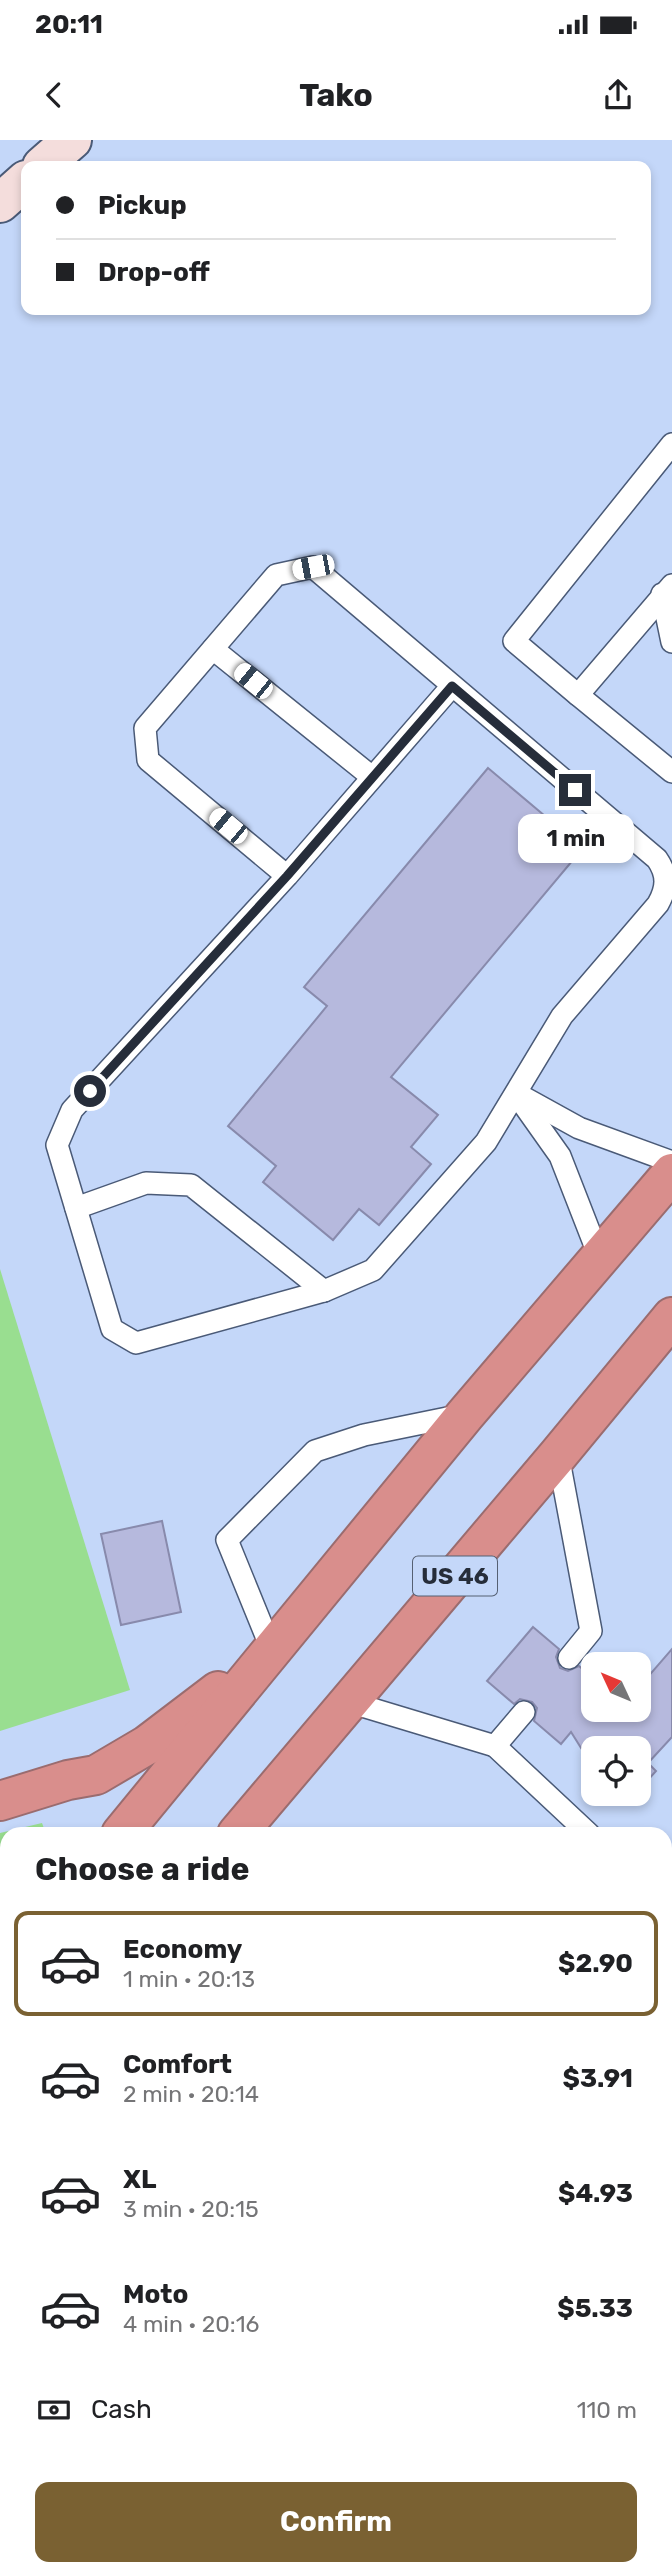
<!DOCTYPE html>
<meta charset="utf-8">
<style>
:root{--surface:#fff;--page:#f6f6f6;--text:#202124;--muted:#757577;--line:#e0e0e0;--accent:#7a6132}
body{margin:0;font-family:Rubik,sans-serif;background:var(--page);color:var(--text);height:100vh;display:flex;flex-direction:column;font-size:26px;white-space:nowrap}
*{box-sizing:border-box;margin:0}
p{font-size:23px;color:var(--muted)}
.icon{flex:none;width:38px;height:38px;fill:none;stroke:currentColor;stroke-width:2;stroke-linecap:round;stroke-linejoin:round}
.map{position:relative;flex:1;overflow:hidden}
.panel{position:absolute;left:0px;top:1687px;width:672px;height:749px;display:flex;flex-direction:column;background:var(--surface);border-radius:21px 21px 0 0;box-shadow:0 4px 10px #0003}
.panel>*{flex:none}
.banner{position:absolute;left:21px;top:21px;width:630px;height:154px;border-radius:14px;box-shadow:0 4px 10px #0003;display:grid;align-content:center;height:154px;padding:0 35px;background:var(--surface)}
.needle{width:46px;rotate:314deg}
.fabs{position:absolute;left:581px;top:1512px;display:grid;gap:14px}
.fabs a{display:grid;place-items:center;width:70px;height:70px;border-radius:14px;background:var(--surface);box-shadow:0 4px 10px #0003;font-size:35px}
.end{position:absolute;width:32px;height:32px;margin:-16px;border:9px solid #262d3a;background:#fff;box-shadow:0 0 0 4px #fff}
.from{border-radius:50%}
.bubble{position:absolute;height:49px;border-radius:14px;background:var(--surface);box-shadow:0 4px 10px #0003;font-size:23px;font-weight:700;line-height:49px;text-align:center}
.car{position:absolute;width:21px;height:42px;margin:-21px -10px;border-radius:9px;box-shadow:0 0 5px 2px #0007;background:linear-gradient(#fff 24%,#345 0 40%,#fff 0 76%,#345 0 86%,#fff 0)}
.banner b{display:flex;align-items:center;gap:24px;height:66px;font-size:26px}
.banner b+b{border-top:2px solid var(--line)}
.banner i{width:18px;height:18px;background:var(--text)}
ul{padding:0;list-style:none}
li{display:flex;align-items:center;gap:21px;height:105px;margin:0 14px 10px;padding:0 21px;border:4px solid transparent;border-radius:14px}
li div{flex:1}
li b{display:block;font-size:26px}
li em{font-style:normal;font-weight:700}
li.selected{border-color:var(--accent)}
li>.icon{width:63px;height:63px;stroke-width:1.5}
h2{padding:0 35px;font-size:32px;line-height:84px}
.pay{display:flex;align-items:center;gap:18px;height:77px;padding:0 35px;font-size:26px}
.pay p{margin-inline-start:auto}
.action{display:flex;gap:14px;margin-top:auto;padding:14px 35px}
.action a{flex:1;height:80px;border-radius:14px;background:var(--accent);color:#fff;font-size:28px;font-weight:700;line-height:80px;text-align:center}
.status{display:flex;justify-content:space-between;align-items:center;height:49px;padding:0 35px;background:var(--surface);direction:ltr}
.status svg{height:19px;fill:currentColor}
header{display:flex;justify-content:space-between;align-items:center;height:91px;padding:0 35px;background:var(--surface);font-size:32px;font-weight:700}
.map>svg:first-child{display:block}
.green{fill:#99de90}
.building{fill:#b6b9dd;stroke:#888aac;stroke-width:2}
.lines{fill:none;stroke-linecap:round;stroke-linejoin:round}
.lane-casing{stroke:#4a5a77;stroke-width:24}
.street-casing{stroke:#4a5a77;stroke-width:42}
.secondary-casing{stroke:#4a5a77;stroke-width:42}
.highway-casing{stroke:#9a6c6f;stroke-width:42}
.lane{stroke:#fff;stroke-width:21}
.street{stroke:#fff;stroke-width:38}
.secondary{stroke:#f4dddc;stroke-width:38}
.highway{stroke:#d98e8c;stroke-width:38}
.route{stroke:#262d3a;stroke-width:9}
.labels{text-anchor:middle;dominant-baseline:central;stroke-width:5;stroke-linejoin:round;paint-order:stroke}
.shield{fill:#c4d7f9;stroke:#556073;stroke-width:2}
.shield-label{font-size:23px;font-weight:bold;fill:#262d3a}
</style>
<div class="status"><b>20:11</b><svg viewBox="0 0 49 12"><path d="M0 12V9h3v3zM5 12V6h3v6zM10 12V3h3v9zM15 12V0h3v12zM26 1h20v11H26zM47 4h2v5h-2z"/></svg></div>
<header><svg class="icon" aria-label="back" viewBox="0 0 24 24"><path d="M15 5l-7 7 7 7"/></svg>Tako<svg class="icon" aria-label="share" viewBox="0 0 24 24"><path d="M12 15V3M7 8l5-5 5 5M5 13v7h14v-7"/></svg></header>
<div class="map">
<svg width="672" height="2436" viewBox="0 0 672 2436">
<rect width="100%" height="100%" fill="#c4d7f9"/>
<g class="green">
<polygon points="0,1129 130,1550 0,1591"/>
<polygon points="42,1683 46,1694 7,1694 7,1747 0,1755 0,1693"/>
</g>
<g class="building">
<polygon points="488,628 583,708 391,937 438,975 411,1007 431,1024 379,1085 359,1069 333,1100 263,1042 276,1026 228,986 327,866 304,847"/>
<polygon points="162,1381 181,1472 121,1485 101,1394"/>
<polygon points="533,1487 559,1509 556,1517 560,1528 568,1531 579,1526 593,1538 593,1570 639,1570 639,1547 672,1509 672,1597 648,1623 656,1631 639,1650 639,1608 593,1608 593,1627 571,1592 561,1604 534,1581 537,1568 532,1562 520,1559 514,1564 487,1541"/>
</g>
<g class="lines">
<g class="lane-casing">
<g id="lane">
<polyline points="672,445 578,555 672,632"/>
<polyline points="662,454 672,502"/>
<polyline points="213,509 372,637"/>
<polyline points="578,555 514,501 672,304"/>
<path d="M287 736 148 620 145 588 276 435 313 427 657 719C668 735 667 748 658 764L562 876 486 1002 373 1130 324 1151 136 1203 112 1189 57 1005 72 970 287 736 452 546"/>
<polyline points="516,954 560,1016 599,1116"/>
<polyline points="521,956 579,988 672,1022"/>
<polyline points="76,1068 146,1043 191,1045 324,1151"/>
<polyline points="558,1315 591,1491 569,1518"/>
<polyline points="271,1508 227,1400 315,1311 364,1295 462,1275"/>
<polyline points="349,1562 495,1606 524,1572"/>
<polyline points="495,1606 589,1694"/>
<polyline points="0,2062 7,2063"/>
<polyline points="0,2149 7,2144"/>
<polyline points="0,2265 7,2271"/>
<polyline points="616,2429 617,2436"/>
</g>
</g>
<g class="street-casing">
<polyline id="street" points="665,2279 672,2277"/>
</g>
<g class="secondary-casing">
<g id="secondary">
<polyline points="42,26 72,0"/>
<polyline points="0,63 26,40"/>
<polyline points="0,2371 7,2373"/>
</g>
</g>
<g class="highway-casing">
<g id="highway">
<polyline points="0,1661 68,1640 96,1635 147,1605 218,1551"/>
<polyline points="121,1694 465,1275 672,1033"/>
<polyline points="237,1694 558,1315 672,1177"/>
<polyline points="0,1843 7,1834"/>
<polyline points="0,1973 7,1964"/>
<polyline points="665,1984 672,1998"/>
<polyline points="665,2196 672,2178"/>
<polyline points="0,2418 7,2416"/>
</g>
</g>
<use href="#lane" class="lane"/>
<use href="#street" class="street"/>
<use href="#secondary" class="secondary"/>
<use href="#highway" class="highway"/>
</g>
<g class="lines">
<polyline class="route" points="90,951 287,736 452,546 575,650"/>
</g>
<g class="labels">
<rect class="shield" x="413" y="1416.5" width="84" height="39" rx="5"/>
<g class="shield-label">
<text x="455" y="1436">US 46</text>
</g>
</g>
</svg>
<div class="fabs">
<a><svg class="needle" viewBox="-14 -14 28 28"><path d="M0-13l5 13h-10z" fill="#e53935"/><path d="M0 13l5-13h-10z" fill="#757577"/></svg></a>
<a><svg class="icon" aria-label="locate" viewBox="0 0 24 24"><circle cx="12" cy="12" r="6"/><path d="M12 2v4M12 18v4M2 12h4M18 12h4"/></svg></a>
</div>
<i class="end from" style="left:90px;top:951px"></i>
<i class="end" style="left:575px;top:650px"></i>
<div class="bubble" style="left:518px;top:674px;width:116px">1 min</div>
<i class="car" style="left:313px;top:427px;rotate:259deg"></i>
<i class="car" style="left:253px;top:541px;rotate:309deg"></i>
<i class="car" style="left:228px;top:686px;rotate:310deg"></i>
<div class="banner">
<b><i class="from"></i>Pickup</b>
<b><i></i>Drop-off</b>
</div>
<section class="panel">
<h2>Choose a ride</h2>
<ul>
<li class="selected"><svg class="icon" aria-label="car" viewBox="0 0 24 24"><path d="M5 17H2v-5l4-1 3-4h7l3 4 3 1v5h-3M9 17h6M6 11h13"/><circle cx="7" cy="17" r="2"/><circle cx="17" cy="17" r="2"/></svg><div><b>Economy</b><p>1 min · 20:13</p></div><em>$2.90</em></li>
<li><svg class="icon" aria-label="car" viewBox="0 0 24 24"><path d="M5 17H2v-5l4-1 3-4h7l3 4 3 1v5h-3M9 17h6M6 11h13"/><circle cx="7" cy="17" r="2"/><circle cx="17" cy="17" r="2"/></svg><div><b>Comfort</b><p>2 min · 20:14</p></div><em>$3.91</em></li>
<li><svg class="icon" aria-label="car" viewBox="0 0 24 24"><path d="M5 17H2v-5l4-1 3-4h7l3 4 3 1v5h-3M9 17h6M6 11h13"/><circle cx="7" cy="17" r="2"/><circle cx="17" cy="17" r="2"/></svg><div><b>XL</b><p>3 min · 20:15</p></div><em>$4.93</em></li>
<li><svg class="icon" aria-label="car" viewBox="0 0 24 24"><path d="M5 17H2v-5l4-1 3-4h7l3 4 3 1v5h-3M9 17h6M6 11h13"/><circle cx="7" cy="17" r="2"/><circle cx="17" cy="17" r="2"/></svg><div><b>Moto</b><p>4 min · 20:16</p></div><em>$5.33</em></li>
</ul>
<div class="pay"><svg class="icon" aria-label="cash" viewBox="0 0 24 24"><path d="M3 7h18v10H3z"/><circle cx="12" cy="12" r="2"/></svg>Cash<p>110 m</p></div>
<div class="action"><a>Confirm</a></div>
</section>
</div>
